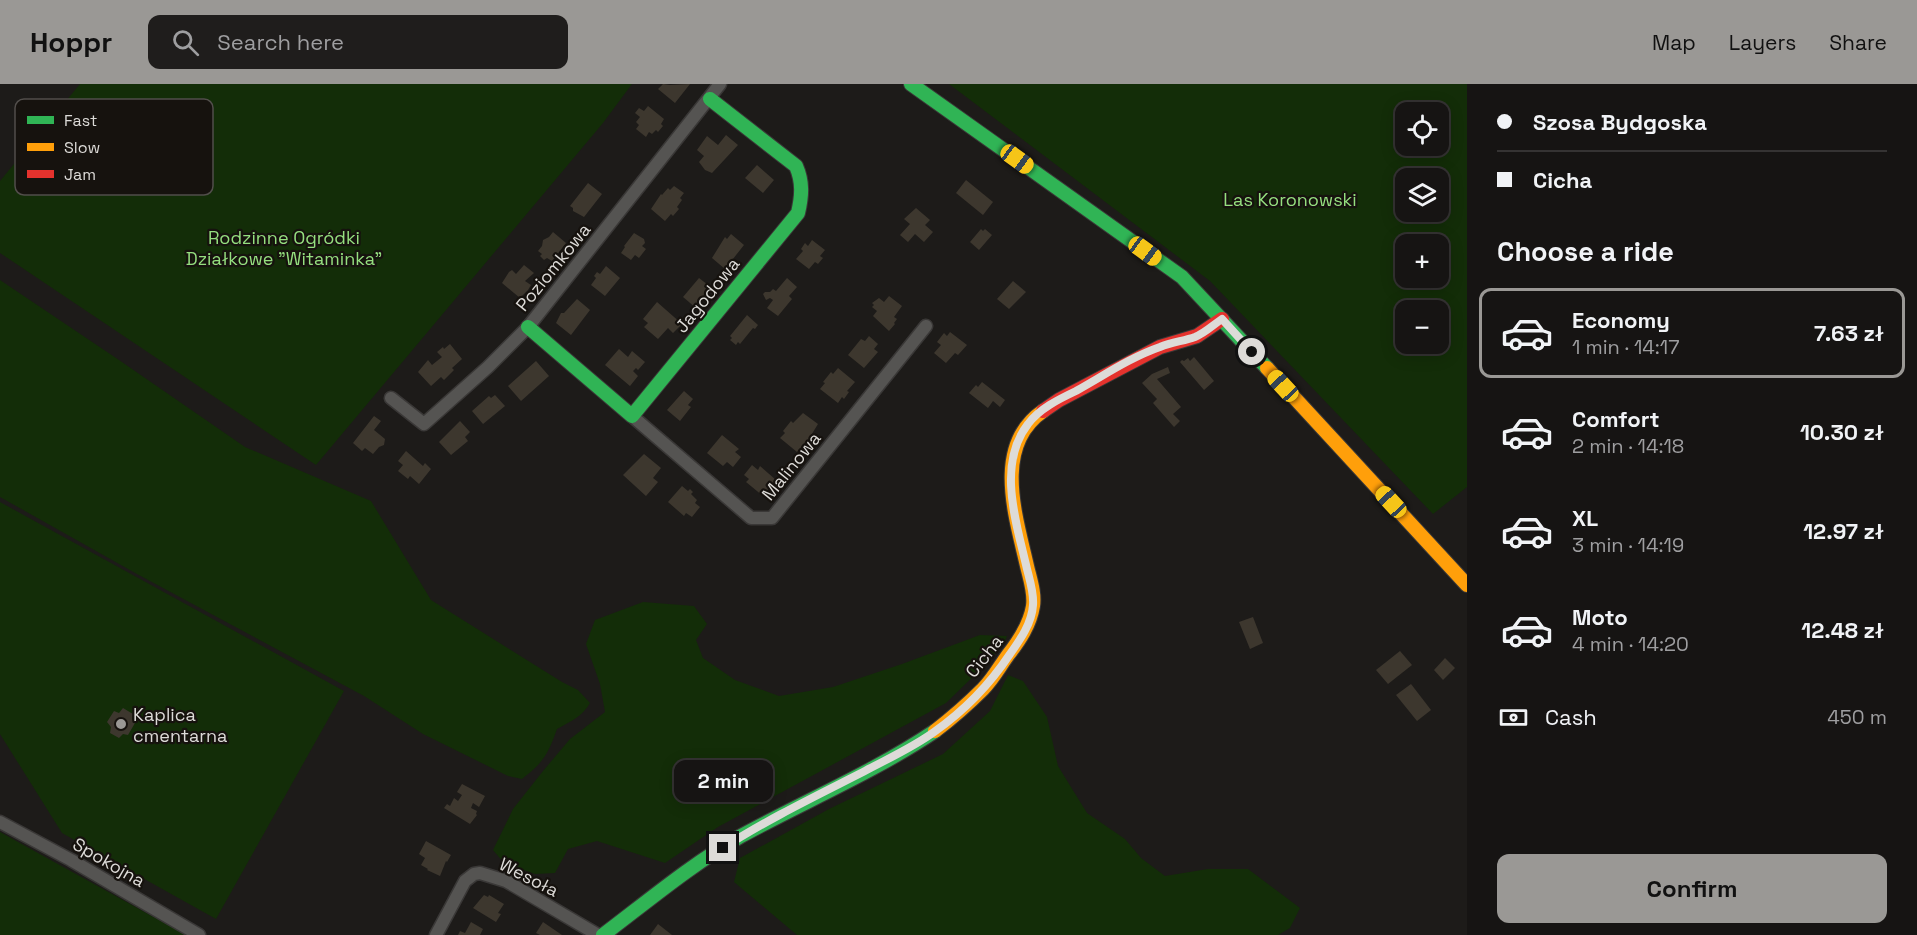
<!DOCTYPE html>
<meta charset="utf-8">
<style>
:root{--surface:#161413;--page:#1f1d1c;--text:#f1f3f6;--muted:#9e9ea0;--line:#353333;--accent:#9a9895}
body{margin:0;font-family:"Space Grotesk",sans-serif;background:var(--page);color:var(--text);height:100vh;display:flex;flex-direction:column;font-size:22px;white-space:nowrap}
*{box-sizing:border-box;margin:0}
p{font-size:20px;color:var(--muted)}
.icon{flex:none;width:33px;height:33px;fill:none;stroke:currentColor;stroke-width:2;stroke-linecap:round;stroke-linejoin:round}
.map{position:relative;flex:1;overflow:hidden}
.drawer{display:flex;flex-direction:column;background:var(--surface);width:450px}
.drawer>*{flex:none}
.hud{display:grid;align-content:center;height:132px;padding:0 30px;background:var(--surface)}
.fabs{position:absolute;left:1395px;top:18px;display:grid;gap:12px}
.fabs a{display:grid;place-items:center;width:54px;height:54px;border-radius:12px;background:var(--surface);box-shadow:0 3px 15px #0003,0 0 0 2px var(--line);font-size:30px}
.end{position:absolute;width:27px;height:27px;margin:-14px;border:8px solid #dddbd8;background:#111;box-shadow:0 0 0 3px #111}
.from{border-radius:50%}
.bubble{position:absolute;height:42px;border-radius:12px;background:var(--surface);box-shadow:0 3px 15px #0003,0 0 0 2px var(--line);font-size:20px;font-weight:700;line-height:42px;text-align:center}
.car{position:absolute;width:18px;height:36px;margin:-18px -9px;border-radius:8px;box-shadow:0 0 4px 2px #0007;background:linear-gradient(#f5c518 24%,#345 0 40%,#f5c518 0 76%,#345 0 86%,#f5c518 0)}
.hud b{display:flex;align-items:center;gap:21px;height:57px;font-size:22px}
.hud b+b{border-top:2px solid var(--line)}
.hud i{width:15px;height:15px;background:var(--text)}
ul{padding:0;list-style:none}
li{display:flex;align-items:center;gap:18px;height:90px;margin:0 12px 9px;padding:0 18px;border:3px solid transparent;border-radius:12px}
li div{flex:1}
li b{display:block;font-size:22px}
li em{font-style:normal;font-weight:700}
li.selected{border-color:var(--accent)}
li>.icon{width:54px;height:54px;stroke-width:1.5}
h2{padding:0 30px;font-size:27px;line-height:72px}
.pay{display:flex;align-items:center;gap:15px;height:66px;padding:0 30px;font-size:22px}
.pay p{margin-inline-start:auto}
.action{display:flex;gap:12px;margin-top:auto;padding:12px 30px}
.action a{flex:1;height:69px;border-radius:12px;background:var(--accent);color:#111;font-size:24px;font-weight:700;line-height:69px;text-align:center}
header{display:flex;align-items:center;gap:36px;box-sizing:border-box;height:84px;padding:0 30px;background:var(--accent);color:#111}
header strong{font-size:28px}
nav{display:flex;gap:33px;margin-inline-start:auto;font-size:21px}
.search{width:420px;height:54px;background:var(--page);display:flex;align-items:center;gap:15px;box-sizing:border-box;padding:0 21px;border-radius:12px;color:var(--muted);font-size:22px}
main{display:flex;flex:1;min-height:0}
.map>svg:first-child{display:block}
.green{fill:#132d08;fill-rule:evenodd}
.building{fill:#3d372e}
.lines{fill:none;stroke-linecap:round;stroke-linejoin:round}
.street-casing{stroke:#3a3837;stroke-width:15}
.fast-casing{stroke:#3a3837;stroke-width:16}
.slow-casing{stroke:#3a3837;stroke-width:16}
.jam-casing{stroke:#3a3837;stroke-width:16}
.street{stroke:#555452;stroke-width:12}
.fast{stroke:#30b455;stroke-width:14}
.slow{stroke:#ff9f0a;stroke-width:14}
.jam{stroke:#e5322d;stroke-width:14}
.route{stroke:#dddbd8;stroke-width:8}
.poi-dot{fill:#9a9895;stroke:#16120e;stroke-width:2}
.labels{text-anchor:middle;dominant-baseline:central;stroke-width:4.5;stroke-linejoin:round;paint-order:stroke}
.park-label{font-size:18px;fill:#95df7f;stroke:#16120e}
.street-label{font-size:18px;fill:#dddbd8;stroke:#16120e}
.poi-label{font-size:18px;fill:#dddbd8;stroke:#16120e;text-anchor:start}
.key{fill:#16120e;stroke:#524e4b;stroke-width:1.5}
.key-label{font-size:16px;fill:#dddbd8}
</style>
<header>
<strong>Hoppr</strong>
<div class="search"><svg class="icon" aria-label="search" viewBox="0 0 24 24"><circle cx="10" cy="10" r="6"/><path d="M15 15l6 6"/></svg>Search here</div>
<nav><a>Map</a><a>Layers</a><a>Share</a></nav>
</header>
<main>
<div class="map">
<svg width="1467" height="851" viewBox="0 0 1467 851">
<rect width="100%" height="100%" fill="#1d1b19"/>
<g class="green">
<polygon points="80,0 632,0 603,39 316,381 0,169 0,97"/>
<path d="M949 0H1467V403L1433 430 1210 197ZM1406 28H1438V62H1406ZM1406 94H1438V128H1406ZM1438 160V194H1406V160ZM1438 226V260H1406V226Z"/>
<path d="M0 196 119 276 245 363 371 417 431 516 562 598 578 606 590 619C582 633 571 637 557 645 548 670 544 678 522 695L508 692 423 650 364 612 137 490 0 413Z"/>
<polygon points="0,418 344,607 216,835 62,749 0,650"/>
<polygon points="643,518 694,522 707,540 696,556 703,574 735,596 779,612 833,603 902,580 980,551 1007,552 1004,560 984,582 946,619 718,743 665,779 597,757 568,765 555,789 535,790 504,779 493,766 513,725 543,687 570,655 605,628 600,600 586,560 595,536"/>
<polygon points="1008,591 1023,597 1047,633 1058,682 1087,729 1125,755 1141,774 1165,792 1208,785 1248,785 1300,824 1290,844 1278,851 797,851 734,798 740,774 829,725 943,670 990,627"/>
<polygon points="0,748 186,851 0,851"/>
</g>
<g class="building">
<polygon points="663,0 670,1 690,0 675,19 658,5"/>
<polygon points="648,22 664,35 661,40 663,42 658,48 656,46 652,50 649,48 646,53 636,45 639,41 636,38 640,33 635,29 639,24 644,27"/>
<polygon points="726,51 738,61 712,89 705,86 699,78 704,72 697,66 707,52 718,61"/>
<polygon points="757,81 774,96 763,109 745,94"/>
<polygon points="966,96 993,118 983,131 956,109"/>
<polygon points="588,99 602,110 584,133 573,127 573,124 570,122"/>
<polygon points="674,102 684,109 680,114 682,116 677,123 679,125 673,132 671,130 665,137 651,125 661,110 662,111 668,104 670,106"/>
<polygon points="916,124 930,136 925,141 933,148 924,158 915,150 908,158 900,151 910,140 904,135"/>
<polygon points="981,145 983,147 985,145 992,151 979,166 970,158"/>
<polygon points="553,148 566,159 552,177 547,174 544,176 540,172 542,170 538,167 542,162 543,156 549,153"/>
<polygon points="634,149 644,155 645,159 642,162 646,165 639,174 635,171 631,176 621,169 625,163 624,162"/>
<polygon points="731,150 744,161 725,185 712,174 725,153 727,155"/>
<polygon points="812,156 825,166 820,172 823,174 818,180 815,178 809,185 796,175 803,167 801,165 805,159 808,162"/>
<polygon points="524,181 534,189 525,197 531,201 528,206 520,214 502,199 509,188 512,186 516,190"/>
<polygon points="606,182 620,194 605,212 591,201 596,194 594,192 597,188 600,190"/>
<polygon points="699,194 712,204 696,224 683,213"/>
<polygon points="787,194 797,203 789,212 792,215 778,232 767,224 773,216 770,214 766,216 763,210 765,208 770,208 773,205 776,207"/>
<polygon points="1013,197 1026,208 1009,225 997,215"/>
<polygon points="889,212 902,222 894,233 897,235 894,239 895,240 889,247 873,232 877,227 872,223 874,221 872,219 879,214 884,218"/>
<polygon points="577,215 590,226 571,251 556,239 561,229 564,229"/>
<polygon points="657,218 682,240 673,249 668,244 658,255 644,243 648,239 643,235"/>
<polygon points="747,231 758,241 755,245 753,244 740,260 738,258 736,261 730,256 732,254 730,252"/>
<polygon points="950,248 967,261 958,271 955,269 946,279 934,269 941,261 937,258 944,249 947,252"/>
<polygon points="869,252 878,260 874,265 878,268 864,284 848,271 861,255 865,257"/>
<polygon points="450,260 462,275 452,284 454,286 444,296 441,293 431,302 418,288 428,276 432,281 442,273 437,268 443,263 444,265"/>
<polygon points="619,265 628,273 632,267 645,278 638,286 636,284 633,287 638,292 630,302 605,281"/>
<polygon points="1194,273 1214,297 1204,306 1180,278 1182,276 1184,277 1188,274 1190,277"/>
<polygon points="536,277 549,292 521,317 508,302"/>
<polygon points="1168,283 1170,289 1157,295 1181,323 1173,330 1180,337 1174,343 1153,319 1157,315 1142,299 1152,290"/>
<polygon points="838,284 855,298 847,307 849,308 844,315 842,313 838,319 820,305 825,299 823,298 831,288 833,290"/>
<polygon points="982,298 1005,316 1000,323 993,317 988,324 969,309 976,301 978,303"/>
<polygon points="684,307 693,315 688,321 691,323 680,337 667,326"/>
<polygon points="495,311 505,322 483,340 472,327 489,312 491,314"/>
<polygon points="803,329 818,340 810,353 812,354 807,361 805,359 797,368 780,354 785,349 783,347 791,337 793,339"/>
<polygon points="374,332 381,337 374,346 385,355 384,361 379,363 373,370 365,364 362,367 353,359"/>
<polygon points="460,337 470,348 465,353 468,357 451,371 439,358"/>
<polygon points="722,351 739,365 735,368 741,373 733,383 727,378 723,382 707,369"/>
<polygon points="406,367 423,382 425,379 431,385 419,400 410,392 408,395 398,387 403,381 398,377"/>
<polygon points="644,370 661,384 653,394 658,398 646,412 623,391"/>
<polygon points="752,381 758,386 760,382 776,396 763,412 746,398 749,395 744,391"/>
<polygon points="682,402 688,407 690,405 693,408 691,410 697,416 695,419 700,423 692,433 686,429 684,432 668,418"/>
<polygon points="1253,533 1263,559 1250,565 1239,538"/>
<polygon points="1400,567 1412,581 1388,600 1376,586"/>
<polygon points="1445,574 1455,584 1443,596 1434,586"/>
<polygon points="1411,600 1431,626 1417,637 1396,611"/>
<polygon points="123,624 133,630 132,635 135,639 128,651 123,650 119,654 110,649 111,643 107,638 114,627 119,629"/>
<polygon points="462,700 485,712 479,723 473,719 471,724 477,727 476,730 477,731 470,740 444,724 447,720 450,722 454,714 458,717 462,711 457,708"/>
<polygon points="426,757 451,771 447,778 446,777 440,792 427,786 428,785 421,781 425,774 419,770"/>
<polygon points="484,811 488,813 489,811 504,820 498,829 501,830 496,838 473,824"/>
<polygon points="471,838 483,845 480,851 458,851 460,847 465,849"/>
<polygon points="543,838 562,851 540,851 536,849"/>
<polygon points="658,840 672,851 650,851"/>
</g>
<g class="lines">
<g class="street-casing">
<g id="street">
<polyline points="391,314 424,340 488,283 528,243 720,0"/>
<polyline points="632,332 751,434 772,434 926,242"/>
<polyline points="0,738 71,776 199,851"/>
<polyline points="436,851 465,797 474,790 480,789 506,797 598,851"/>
</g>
</g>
<g class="fast-casing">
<g id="fast">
<polyline points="911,0 1182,193 1267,284"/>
<path d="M528 243 632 332 798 129C802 112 803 98 796 82L710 15"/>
<path d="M603 851C648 817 692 780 741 752 805 717 874 688 935 647"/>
</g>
</g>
<g class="slow-casing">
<g id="slow">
<polyline points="1267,284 1467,501"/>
<path d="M935 647C952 634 968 620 983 605 993 595 1000 582 1008 571 1019 557 1030 541 1033 522 1035 509 1030 495 1027 482 1016 433 992 362 1043 327"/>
</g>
</g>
<g class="jam-casing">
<polyline id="jam" points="1043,327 1059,316 1160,263 1197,252 1222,235"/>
</g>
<use href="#street" class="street"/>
<use href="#fast" class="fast"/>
<use href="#slow" class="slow"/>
<use href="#jam" class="jam"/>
</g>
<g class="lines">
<path class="route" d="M723 764C768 735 816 712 863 688 887 675 912 664 934 648 964 627 990 600 1010 570 1020 556 1032 539 1033 521 1034 509 1030 497 1027 485 1017 441 996 381 1028 340 1039 325 1059 315 1076 307 1103 292 1131 273 1160 263 1172 258 1184 257 1195 253 1205 249 1213 241 1222 235L1252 268"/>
</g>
<circle class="poi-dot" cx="121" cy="640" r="6"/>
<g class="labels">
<g class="park-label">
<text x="1290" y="115">Las Koronowski</text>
<text x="284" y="153">Rodzinne Ogródki<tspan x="284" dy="21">Działkowe "Witaminka"</tspan></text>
</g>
<g class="street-label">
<text transform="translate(553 183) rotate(-51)">Poziomkowa</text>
<text transform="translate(707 211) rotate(-51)">Jagodowa</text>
<text transform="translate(791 382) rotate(-51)">Malinowa</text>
<text transform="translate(984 572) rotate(-52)">Cicha</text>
<text transform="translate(109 778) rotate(30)">Spokojna</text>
<text transform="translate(529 793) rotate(27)">Wesoła</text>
</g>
<g class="poi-label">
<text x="133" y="630">Kaplica<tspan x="133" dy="21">cmentarna</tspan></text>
</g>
</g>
<rect x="15" y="15" width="198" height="96" rx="9" class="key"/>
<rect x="27" y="32" width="27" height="8" fill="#30b455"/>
<rect x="27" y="59" width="27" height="8" fill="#ff9f0a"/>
<rect x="27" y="86" width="27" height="8" fill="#e5322d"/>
<g class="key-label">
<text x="64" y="42">Fast</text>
<text x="64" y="69">Slow</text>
<text x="64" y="96">Jam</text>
</g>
</svg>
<div class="fabs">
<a><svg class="icon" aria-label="locate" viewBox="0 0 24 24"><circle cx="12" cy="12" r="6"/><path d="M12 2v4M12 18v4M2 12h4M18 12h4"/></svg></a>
<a><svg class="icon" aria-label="layers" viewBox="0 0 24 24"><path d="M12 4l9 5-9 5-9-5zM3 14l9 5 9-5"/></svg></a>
<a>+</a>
<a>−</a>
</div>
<i class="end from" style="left:1252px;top:268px"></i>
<i class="end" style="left:723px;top:764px"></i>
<div class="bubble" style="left:674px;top:676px;width:99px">2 min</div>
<i class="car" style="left:1017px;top:75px;rotate:126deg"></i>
<i class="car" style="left:1145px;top:167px;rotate:126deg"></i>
<i class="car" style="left:1283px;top:302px;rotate:317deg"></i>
<i class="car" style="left:1391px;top:418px;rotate:317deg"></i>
</div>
<section class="drawer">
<div class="hud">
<b><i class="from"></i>Szosa Bydgoska</b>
<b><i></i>Cicha</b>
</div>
<h2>Choose a ride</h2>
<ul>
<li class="selected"><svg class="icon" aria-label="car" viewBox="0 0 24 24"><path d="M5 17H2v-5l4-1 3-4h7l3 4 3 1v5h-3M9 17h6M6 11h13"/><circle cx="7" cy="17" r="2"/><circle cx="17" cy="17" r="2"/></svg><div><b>Economy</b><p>1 min · 14:17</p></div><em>7.63 zł</em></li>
<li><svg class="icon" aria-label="car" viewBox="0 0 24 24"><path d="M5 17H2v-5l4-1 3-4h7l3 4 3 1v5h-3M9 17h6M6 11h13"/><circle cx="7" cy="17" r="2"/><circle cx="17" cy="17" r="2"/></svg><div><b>Comfort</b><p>2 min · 14:18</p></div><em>10.30 zł</em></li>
<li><svg class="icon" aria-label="car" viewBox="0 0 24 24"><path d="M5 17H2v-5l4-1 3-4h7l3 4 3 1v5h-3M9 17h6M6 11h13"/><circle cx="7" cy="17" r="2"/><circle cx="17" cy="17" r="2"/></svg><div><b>XL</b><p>3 min · 14:19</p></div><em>12.97 zł</em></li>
<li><svg class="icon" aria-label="car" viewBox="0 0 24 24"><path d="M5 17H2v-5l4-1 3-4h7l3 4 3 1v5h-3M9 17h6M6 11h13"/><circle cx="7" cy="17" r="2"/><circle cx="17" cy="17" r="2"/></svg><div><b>Moto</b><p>4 min · 14:20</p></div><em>12.48 zł</em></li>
</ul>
<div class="pay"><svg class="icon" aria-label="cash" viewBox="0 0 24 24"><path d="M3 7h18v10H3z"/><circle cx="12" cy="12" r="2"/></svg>Cash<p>450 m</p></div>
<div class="action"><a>Confirm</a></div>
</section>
</main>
